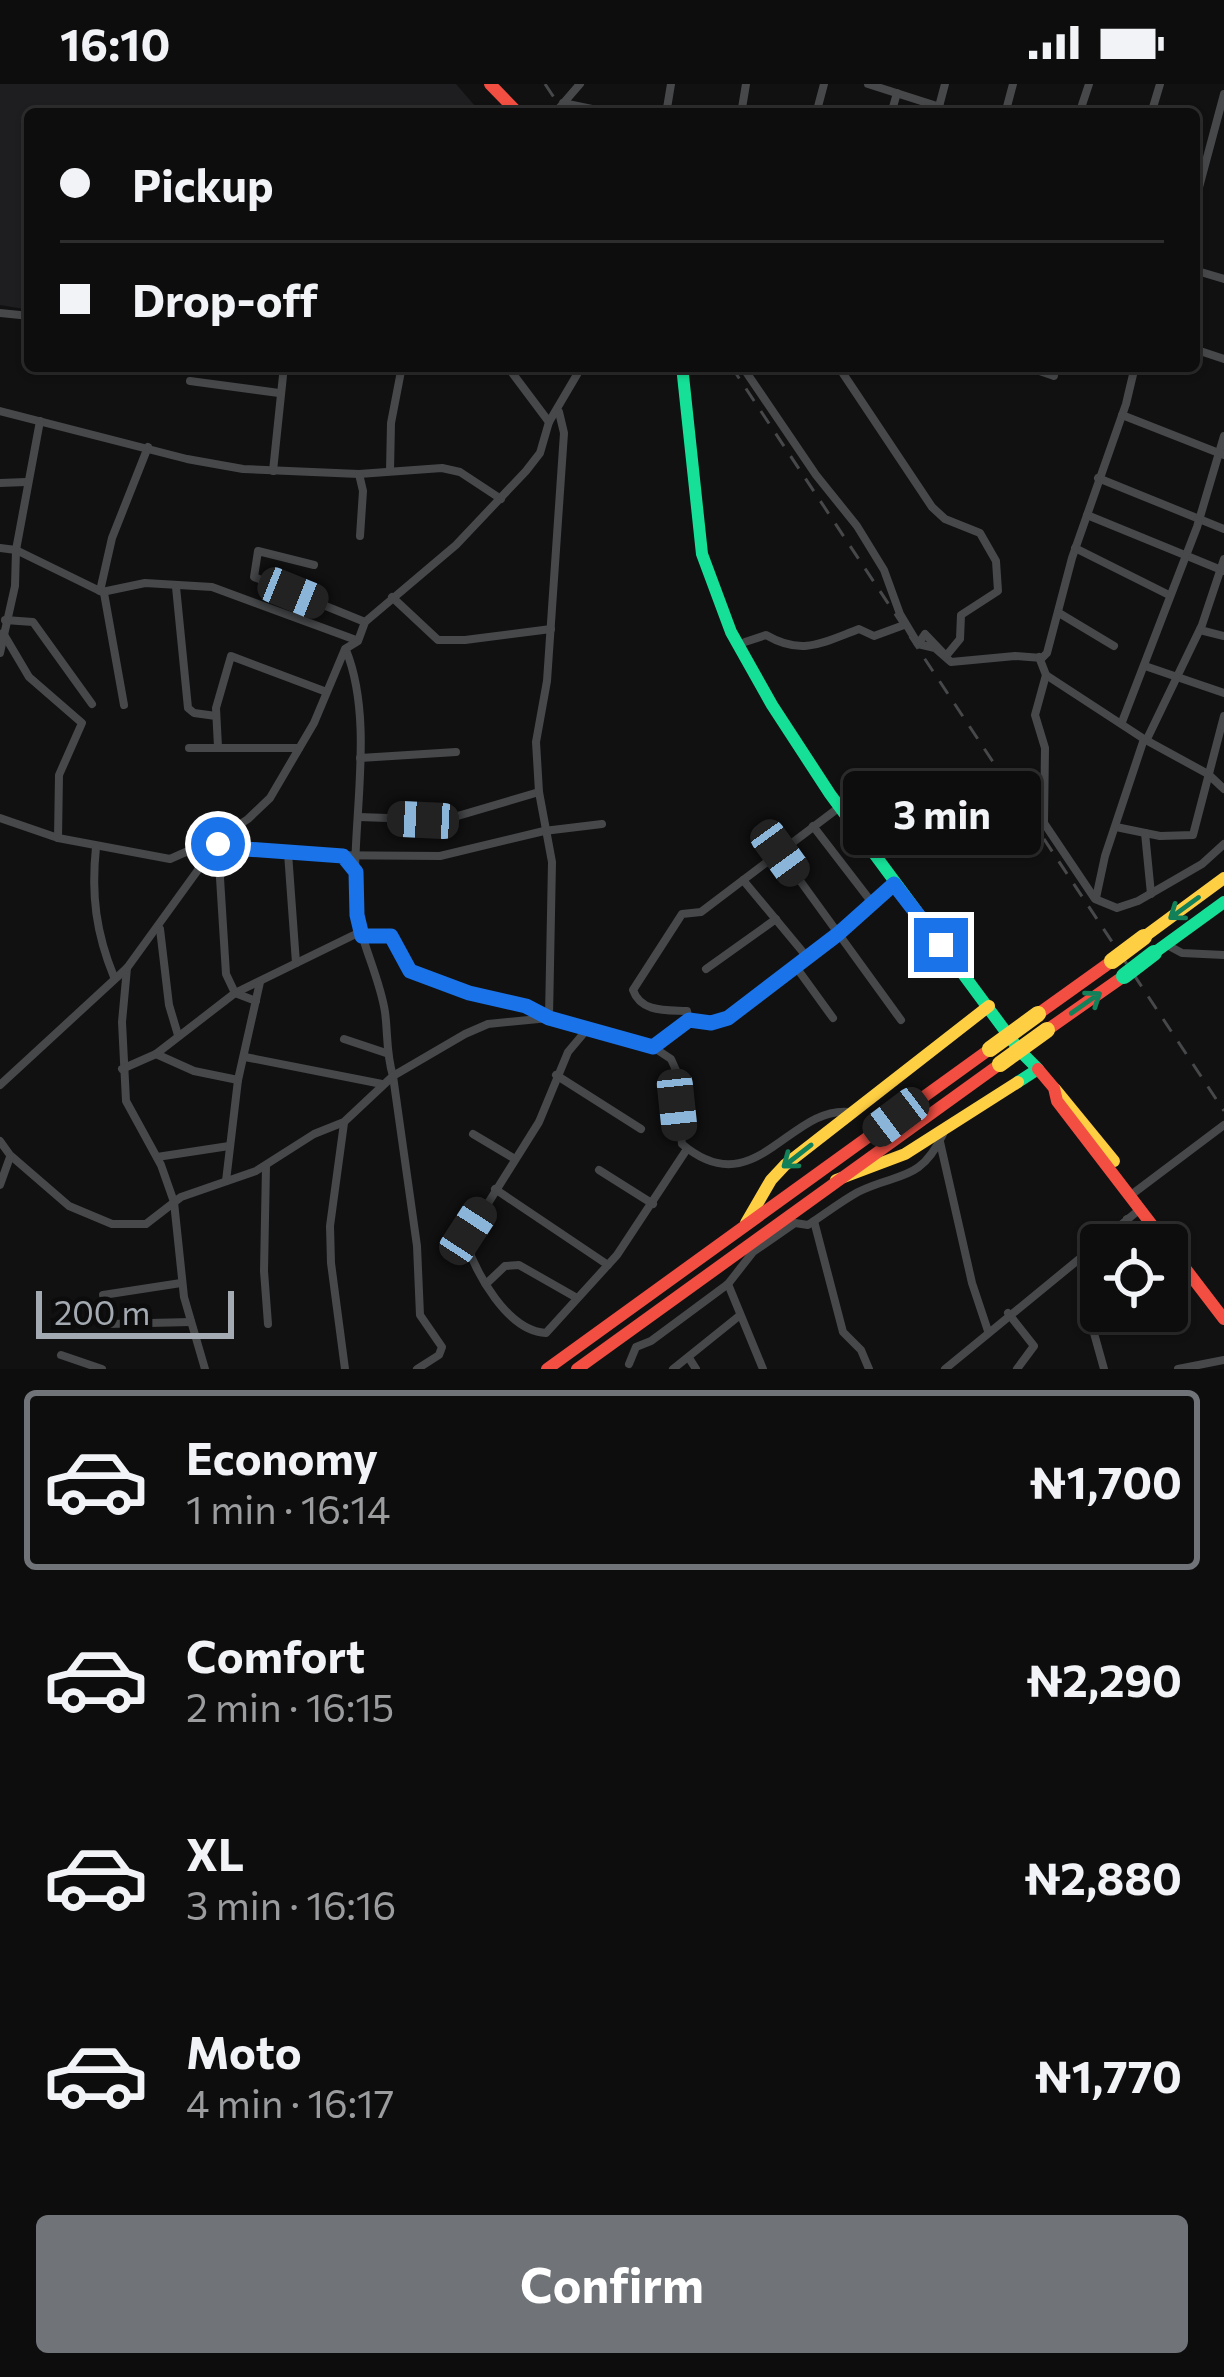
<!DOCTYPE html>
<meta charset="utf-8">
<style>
:root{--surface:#0d0d0e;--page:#1b1b1c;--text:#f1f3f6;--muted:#9a9c9e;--line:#2d2d2e;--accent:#707479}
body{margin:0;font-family:Commissioner,sans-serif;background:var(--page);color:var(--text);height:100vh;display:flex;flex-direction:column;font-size:45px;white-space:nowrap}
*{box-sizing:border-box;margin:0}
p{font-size:39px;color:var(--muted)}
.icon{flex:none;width:66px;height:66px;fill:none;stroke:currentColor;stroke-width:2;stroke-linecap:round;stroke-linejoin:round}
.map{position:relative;height:1285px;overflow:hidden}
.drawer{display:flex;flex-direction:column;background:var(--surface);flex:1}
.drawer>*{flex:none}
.hud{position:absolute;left:24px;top:24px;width:1176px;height:264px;border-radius:12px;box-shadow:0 3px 9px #0004,0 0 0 3px var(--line);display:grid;align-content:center;height:264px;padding:0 36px;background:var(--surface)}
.fabs{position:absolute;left:1080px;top:1140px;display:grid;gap:24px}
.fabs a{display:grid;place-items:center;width:108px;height:108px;border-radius:12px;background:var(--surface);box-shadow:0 3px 9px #0004,0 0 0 3px var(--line);font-size:60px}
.scale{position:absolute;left:36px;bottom:30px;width:198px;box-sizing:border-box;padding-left:12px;border:6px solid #a3aab1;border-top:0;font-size:33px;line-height:42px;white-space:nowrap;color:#a3aab1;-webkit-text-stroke:9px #0c0c0d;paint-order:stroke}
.end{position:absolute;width:54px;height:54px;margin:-27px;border:15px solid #1a73e8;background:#fff;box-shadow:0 0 0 6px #fff}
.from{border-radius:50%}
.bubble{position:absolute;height:84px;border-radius:12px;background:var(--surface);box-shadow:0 3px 9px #0004,0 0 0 3px var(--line);font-size:39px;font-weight:700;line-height:84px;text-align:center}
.car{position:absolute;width:36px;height:72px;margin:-36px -18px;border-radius:15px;box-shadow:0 0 9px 3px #0007;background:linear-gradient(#222 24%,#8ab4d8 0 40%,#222 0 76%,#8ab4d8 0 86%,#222 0)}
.hud b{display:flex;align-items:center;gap:42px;height:114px;font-size:45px}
.hud b+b{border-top:3px solid var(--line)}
.hud i{width:30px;height:30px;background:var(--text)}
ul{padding:21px 0 0;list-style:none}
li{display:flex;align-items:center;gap:36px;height:180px;margin:0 24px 18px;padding:0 12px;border:6px solid transparent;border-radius:12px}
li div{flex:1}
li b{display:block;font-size:45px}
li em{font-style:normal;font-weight:700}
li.current{border-color:var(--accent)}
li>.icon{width:108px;height:108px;stroke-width:1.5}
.primary-button{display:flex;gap:24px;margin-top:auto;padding:24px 36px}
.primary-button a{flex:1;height:138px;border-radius:12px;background:var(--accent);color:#fff;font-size:48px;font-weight:700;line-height:138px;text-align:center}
.status{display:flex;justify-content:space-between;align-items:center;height:84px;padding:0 60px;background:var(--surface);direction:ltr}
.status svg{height:33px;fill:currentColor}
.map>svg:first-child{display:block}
.built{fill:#1e1e20}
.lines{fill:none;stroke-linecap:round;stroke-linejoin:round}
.street{stroke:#46484a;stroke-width:8}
.fast{stroke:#16e098;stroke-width:12}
.slow{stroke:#ffcf43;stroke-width:12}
.jam{stroke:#f24e42;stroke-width:12}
.rail{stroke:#46484a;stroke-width:3;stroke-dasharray:15 12;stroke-linecap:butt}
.fast-bridge{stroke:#16e098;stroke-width:16}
.slow-bridge{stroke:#ffcf43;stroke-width:16}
.oneway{stroke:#128159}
.route{stroke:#1a73e8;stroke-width:15}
</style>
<div class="status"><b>16:10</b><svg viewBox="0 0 49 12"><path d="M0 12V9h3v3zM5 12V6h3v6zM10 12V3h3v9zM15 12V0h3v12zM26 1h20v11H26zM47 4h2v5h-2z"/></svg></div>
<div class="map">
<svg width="1224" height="1285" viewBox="0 0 1224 1285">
<rect width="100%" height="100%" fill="#111112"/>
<polygon class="built" points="0,0 456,0 482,30 30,30 30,226 0,221"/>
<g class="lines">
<g class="street">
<polyline points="868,0 940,23"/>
<polyline points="563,19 616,30"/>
<polyline points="554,30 580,0"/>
<polyline points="666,30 671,0"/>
<polyline points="741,30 746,0"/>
<polyline points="816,30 824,0"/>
<polyline points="891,30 897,9"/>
<polyline points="937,30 945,0"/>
<polyline points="1005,30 1013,0"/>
<polyline points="1079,30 1089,0"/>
<polyline points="1151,30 1160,0"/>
<polyline points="1194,122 1224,10"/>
<polyline points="1194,186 1224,195"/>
<polyline points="0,229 30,232"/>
<polyline points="1194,265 1224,275"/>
<polyline points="507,282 549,338"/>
<polyline points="742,282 816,391 857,442 884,486 900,530 918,560 935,564 951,578 1015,572 1042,574 1047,569 1072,474 1126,320 1135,282"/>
<polyline points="838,282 932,423 945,435 980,449 996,477 998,507 961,531 960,555 946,572 925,550 918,560"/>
<polyline points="1025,282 1054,292"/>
<polyline points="190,297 279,309"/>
<polyline points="0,327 187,375 243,385 359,390 442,384 460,388 501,415"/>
<polyline points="1122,331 1224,371"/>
<polyline points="273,387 284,282"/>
<polyline points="390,387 391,339 402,282"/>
<polyline points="359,390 363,407 360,452"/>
<polyline points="1098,394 1224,445"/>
<polyline points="0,399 26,398"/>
<polyline points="1087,431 1224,487"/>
<polyline points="0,464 16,466 102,508 145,499 212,503 356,556"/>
<polyline points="1075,464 1169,511"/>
<polyline points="314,481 258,467 254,493 365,538"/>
<polyline points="176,503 188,624 194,629 216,632"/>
<polyline points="100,507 112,454 148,363"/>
<polyline points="104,509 124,621"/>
<polyline points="392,513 438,556 465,556 551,545"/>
<polyline points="1059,529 1114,562"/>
<polyline points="5,536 33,538 92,620"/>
<polyline points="1200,546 1224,552"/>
<polyline points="3,549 29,593 82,639 59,691 58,754"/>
<path d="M745 558 766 551C802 572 822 559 859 545L874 552 904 541"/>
<path d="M346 566C375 638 352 736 355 813 357 853 379 889 385 928 388 950 386 970 393 992L417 1162 420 1231 442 1263 439 1271 417 1285"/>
<polyline points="0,569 15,502 16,466 40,337"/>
<polyline points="1039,573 1046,591 1144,655 1208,690 1224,705"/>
<polyline points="1145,582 1224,609"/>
<polyline points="1046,591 1035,631 1045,664 1044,739 1095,815 1117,824 1138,817 1202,780 1224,760"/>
<polyline points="1122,638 1197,443 1224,352"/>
<polyline points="1147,655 1202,541 1224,475"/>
<polyline points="218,663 216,624 231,572 324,607"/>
<polyline points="189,664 299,664"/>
<polyline points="360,674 456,668"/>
<polyline points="359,733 444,736 539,708"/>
<polyline points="0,734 58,754 170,775 224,751 248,735 270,714 314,639 345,565 358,557 365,538 456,461 526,387 540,369 549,338 582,282"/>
<polyline points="813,742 873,820"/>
<polyline points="1116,743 1160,752 1193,751 1224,632"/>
<polyline points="1145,749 1151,810"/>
<polyline points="218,762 226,890 235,909 256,917"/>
<path d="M96 763C91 811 96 849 114 893"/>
<polyline points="218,763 308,771 440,772 544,747 602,740"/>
<polyline points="288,769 296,879"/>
<polyline points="780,769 901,936"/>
<polyline points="743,796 807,873"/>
<polyline points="1096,814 1105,772 1144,655"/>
<polyline points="160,845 169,921 178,951"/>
<polyline points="362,852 391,852 406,883 414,890 548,931"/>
<polyline points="1167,861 1182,869 1224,871"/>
<polyline points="796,883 833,934"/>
<polyline points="127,884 122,938 126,1017 161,1081 174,1118 184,1213 205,1285"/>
<polyline points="706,885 776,835"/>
<polyline points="549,933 552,778 539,708 536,658 547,597 564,349 559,328"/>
<path d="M689 936 687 927C667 926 641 929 633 906L682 830 701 828 837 725"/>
<path d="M589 943 568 968 539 1038 465 1156C476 1189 507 1247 546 1249L617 1171 687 1065"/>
<polyline points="344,955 386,969"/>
<polyline points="653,963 689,936 711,939 728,934 838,850 894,800"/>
<polyline points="156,970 194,987 238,996"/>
<polyline points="245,973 382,1000"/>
<polyline points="122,985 156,970 235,909 360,848"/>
<polyline points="556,991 641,1045"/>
<polyline points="0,1001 127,884 219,757"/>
<polyline points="344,1039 330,1142 331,1179 345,1285"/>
<polyline points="473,1050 515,1075"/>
<path d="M0 1057 10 1071 69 1122 112 1140H146L181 1113 256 1087 314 1050 344 1038 393 992 465 950 488 940 549 934 624 953 653 963 671 975 679 993 677 1021 682 1060C755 1122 789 1021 850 1028"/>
<polyline points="940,1058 972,1199 988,1247"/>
<polyline points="157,1073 229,1062"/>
<polyline points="266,1082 264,1187 268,1240"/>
<polyline points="599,1086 653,1120"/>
<polyline points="226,1097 238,996 260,898"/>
<polyline points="0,1101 10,1073"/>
<polyline points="495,1105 608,1181"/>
<polyline points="1131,1111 1224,1041"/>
<polyline points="814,1137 843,1248 861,1266 869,1285"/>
<polyline points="1122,1161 1130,1142 1127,1135"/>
<polyline points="487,1199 505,1182 519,1181 577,1214"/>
<polyline points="728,1200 763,1285"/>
<polyline points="103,1211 181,1199"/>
<polyline points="1101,1221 1096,1223 1092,1242 1104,1285"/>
<polyline points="1008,1229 1034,1262 1017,1285"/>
<polyline points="108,1240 191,1238"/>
<polyline points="61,1271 102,1285"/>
<polyline points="689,1274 696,1285"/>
<path d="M629 1280 636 1263 651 1257 728 1200 753 1168 795 1139 808 1141C825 1130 840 1118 858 1108 898 1088 920 1099 943 1050"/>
<polyline points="673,1285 739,1232"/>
<polyline points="945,1285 1139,1126"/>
<polyline points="1178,1285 1224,1276"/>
</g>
<g class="fast">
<polyline points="682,282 702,470 731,548 772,621 830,710 1020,967 1038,985 1018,998"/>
<polyline points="1154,869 1224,818"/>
</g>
<g class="slow">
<polyline points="1144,853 1224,794"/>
<polyline points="1055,1005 1114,1077"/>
<polyline points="836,1096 905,1070 1018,998"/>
<polyline points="746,1139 771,1096 785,1081 989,922"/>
</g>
<g class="jam">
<polyline points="490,0 519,30"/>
<polyline points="1038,930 1112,877"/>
<polyline points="1047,946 1124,892"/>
<polyline points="1038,985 1054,1004 1057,1017 1224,1235"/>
<polyline points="547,1285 990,965"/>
<polyline points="577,1285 1000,980"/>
</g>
<g class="rail">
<polyline points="545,0 565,30"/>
<polyline points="731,282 1224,1027"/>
</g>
<polyline class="fast-bridge" points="1124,892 1154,869"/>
<g class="slow-bridge">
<polyline points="1112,877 1144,853"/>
<polyline points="990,965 1038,930"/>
<polyline points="1000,980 1047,946"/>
</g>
</g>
<defs><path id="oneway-shaft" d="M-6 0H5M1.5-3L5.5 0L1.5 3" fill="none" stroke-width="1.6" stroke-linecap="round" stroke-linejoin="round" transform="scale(3)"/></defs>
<g class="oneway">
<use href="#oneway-shaft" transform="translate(1184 824) rotate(144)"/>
<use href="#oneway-shaft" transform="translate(1086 919) rotate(-35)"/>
<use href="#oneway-shaft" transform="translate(797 1072) rotate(142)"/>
</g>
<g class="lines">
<polyline class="route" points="218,760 218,763 343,772 356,788 357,831 362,852 391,852 410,887 469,909 526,922 549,934 653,963 689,936 711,939 728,934 838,850 894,800 941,861"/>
</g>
</svg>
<div class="fabs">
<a><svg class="icon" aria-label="locate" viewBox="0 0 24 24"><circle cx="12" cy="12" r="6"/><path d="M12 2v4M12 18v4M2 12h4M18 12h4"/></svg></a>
</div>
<div class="scale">200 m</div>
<i class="end from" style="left:218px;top:760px"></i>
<i class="end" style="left:941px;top:861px"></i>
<div class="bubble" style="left:843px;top:687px;width:198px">3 min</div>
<i class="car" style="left:293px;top:509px;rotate:112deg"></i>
<i class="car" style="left:423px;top:736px;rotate:273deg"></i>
<i class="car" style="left:780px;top:769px;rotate:144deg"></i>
<i class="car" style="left:677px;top:1021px;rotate:174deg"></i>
<i class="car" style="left:896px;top:1033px;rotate:233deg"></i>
<i class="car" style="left:468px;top:1147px;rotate:33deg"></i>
<div class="hud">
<b><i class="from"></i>Pickup</b>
<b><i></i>Drop-off</b>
</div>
</div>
<section class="drawer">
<ul>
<li class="current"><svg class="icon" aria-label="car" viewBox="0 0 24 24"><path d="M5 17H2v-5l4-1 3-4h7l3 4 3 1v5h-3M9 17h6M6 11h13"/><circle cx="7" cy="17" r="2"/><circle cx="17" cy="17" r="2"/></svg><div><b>Economy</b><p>1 min · 16:14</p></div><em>₦1,700</em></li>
<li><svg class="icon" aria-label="car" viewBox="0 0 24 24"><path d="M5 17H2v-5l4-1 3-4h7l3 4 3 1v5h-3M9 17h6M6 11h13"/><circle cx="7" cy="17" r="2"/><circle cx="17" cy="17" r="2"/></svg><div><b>Comfort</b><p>2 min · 16:15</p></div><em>₦2,290</em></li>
<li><svg class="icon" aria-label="car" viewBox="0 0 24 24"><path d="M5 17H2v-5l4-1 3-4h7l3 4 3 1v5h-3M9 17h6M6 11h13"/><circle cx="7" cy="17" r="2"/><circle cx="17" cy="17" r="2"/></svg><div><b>XL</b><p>3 min · 16:16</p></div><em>₦2,880</em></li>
<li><svg class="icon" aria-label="car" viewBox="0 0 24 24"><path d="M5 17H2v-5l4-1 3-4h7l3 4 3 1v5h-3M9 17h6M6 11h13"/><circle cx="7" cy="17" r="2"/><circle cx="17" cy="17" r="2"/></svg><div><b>Moto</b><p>4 min · 16:17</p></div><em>₦1,770</em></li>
</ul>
<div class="primary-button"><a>Confirm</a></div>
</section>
